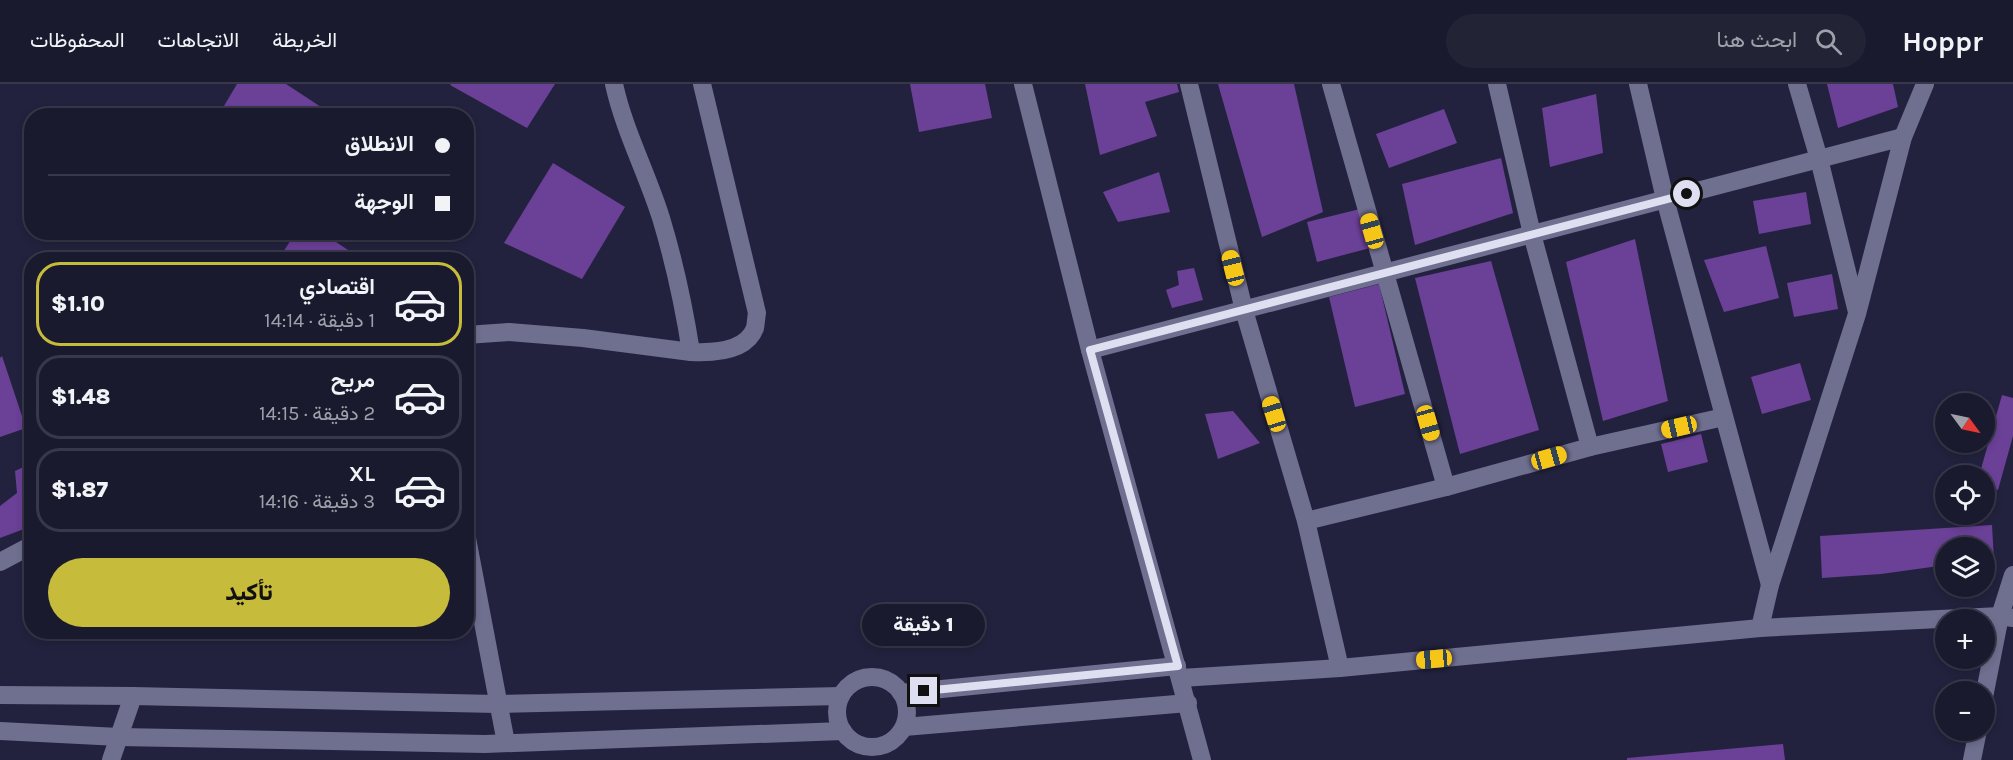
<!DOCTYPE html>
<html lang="ar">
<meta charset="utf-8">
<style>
:root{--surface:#1a1a2e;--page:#232336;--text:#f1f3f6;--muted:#9fa1aa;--line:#38384a;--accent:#c7bb3c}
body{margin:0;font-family:Karla,Vazirmatn,sans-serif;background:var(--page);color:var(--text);direction:rtl;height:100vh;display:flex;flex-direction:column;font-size:22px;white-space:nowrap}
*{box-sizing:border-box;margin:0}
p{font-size:20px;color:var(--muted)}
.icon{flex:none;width:33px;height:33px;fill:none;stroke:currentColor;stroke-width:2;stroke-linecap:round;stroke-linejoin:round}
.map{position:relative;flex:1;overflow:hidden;direction:ltr}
.panel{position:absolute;left:24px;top:168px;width:450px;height:387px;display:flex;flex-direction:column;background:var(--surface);border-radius:24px;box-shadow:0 3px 9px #0003,0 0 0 2px var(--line);direction:rtl}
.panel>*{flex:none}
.top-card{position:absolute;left:24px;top:24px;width:450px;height:132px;border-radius:24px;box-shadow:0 3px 9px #0003,0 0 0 2px var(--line);direction:rtl;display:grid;align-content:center;height:132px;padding:0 24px;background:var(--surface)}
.needle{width:39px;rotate:123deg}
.buttons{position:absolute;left:1935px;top:309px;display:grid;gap:12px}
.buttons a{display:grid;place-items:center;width:60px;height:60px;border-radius:50%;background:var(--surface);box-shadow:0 3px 9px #0003,0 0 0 2px var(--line);font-size:30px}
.end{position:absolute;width:27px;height:27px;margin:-14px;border:8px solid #dfdff2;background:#111;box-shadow:0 0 0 3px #111}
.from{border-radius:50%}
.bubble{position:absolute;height:42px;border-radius:21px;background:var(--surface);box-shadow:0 3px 9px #0003,0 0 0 2px var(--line);font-size:20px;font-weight:800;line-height:42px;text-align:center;direction:rtl}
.car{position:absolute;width:18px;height:36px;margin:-18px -9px;border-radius:8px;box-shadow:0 0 4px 2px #0007;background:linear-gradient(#f5c518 24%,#345 0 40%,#f5c518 0 76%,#345 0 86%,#f5c518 0)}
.top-card b{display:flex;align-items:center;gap:21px;height:57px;font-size:22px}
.top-card b+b{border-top:2px solid var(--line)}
.top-card i{width:15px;height:15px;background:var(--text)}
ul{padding:10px 0 0;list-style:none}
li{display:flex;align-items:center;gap:18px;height:84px;margin:0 12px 9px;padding:0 12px;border:3px solid var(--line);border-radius:24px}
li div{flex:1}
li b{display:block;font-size:22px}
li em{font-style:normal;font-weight:800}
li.active{border-color:var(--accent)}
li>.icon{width:54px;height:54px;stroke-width:1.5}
.button{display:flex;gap:12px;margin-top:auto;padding:12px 24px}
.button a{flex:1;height:69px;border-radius:36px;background:var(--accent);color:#111;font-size:24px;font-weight:800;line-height:69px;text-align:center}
header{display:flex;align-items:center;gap:36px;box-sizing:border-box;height:84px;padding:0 30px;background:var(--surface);border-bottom:2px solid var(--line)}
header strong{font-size:28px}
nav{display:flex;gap:33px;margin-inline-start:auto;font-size:21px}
.search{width:420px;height:54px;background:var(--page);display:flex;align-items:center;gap:15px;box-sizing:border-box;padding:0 21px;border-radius:33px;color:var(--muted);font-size:22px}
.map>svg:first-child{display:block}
.building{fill:#6b4097}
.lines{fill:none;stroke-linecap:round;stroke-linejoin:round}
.street{stroke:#6f6f90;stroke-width:18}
.route{stroke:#dfdff2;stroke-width:8}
</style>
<header>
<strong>Hoppr</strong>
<div class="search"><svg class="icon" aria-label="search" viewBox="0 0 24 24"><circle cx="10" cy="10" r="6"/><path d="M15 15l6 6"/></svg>ابحث هنا</div>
<nav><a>الخريطة</a><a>الاتجاهات</a><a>المحفوظات</a></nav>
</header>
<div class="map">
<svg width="2013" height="676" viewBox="0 0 2013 676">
<rect width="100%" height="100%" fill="#23223e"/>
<g class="building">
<polygon points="237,0 286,0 321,23 315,32 218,32"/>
<polygon points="451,0 555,0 527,44 450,1"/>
<polygon points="910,0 985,0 992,34 919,48"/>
<polygon points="1085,0 1177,0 1179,8 1145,18 1157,52 1100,71"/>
<polygon points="1218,0 1294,0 1323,128 1262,153"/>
<polygon points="1827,0 1893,0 1898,23 1838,44"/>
<polygon points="1596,10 1603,69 1550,83 1542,24"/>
<polygon points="1444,25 1457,59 1389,84 1376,50"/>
<polygon points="1501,74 1513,129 1415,161 1402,100"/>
<polygon points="553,79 625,123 582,195 504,159"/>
<polygon points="1159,88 1170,128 1118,138 1103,108"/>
<polygon points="1806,108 1811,140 1759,150 1753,117"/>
<polygon points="1360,125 1370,164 1317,178 1307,138"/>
<polygon points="296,148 321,148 363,176 278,176"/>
<polygon points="1635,155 1668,317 1603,337 1566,178"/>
<polygon points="1766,162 1779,214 1724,228 1704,176"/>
<polygon points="1491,177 1539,346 1460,370 1415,194"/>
<polygon points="1194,184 1203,216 1172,224 1166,206 1179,201 1177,187"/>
<polygon points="1832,190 1838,225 1794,233 1787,199"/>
<polygon points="1379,200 1405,310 1355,323 1329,213"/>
<polygon points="2,272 26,344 0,353 0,274"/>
<polygon points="1800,279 1811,316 1762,330 1751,293"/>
<polygon points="2002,311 2013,314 2013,352 1998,406 1984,402 1984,392 1979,392"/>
<polygon points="1233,327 1260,359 1218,375 1205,330"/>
<polygon points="1701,350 1708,378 1668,388 1661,360"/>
<polygon points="32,379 32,442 0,454 0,422 17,409 15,387"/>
<polygon points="1992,441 1994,477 1984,478 1984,464 1946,464 1946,481 1881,490 1822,494 1820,452"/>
<polygon points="1783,660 1785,676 1627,676 1627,674"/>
</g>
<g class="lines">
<g class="street">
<polyline points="1023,0 1090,266 1202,676"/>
<polyline points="1189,0 1244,226 1306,437 1340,584"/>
<polyline points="1331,0 1446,403"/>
<polyline points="1497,0 1532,150 1590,363"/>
<polyline points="1638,0 1665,115 1770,501"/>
<polyline points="1797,0 1819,75 1857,228"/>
<path d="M466 251 509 248 583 254 691 268C684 223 674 177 661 134 647 89 624 46 614 0"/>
<polyline points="1090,266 1903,53"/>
<path d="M691 268C712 269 746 268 755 244 756 239 756 234 757 229L702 0"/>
<polyline points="1306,437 1446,403 1590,363 1724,333"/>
<polyline points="466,449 506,659"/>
<polyline points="0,478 32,461"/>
<polyline points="1760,544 1770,501 1857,230 1903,53 1925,0"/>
<circle cx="872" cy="628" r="35"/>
<polyline points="1181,594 1340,584 1760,544 2000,532 2013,534"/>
<polyline points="901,609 1177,582"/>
<polyline points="0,611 133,612 497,620 841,612"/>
<polyline points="1984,613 2000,532 2013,491"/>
<polyline points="904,643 1188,619"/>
<polyline points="0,647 119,653 485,660 843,647"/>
<polyline points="111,676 133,612"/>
<polyline points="1972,676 1978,646"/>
</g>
</g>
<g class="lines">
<polyline class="route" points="924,607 1178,582 1090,266 1687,110"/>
</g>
</svg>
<div class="buttons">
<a><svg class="needle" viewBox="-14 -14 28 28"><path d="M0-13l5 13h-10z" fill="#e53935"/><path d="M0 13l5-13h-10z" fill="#9fa1aa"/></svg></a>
<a><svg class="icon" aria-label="locate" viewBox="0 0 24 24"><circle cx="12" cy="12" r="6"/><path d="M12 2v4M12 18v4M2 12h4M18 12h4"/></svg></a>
<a><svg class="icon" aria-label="layers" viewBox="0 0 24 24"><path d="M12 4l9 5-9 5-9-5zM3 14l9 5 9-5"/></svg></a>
<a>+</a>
<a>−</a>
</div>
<i class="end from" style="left:1687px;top:110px"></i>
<i class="end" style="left:924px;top:607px"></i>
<div class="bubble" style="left:862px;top:520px;width:123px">1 دقيقة</div>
<i class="car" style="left:1372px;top:147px;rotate:344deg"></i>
<i class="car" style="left:1233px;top:184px;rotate:346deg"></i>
<i class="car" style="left:1274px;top:330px;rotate:343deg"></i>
<i class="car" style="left:1428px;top:339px;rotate:164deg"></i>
<i class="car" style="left:1679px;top:343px;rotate:257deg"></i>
<i class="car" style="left:1549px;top:374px;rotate:74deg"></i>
<i class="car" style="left:1434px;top:575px;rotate:265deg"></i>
<div class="top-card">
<b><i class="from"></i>الانطلاق</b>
<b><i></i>الوجهة</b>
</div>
<section class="panel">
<ul>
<li class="active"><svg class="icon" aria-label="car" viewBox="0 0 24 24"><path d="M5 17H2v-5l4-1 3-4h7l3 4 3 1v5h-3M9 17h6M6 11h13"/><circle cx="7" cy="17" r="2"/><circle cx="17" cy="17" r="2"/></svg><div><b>اقتصادي</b><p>1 دقيقة · 14:14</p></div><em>$1.10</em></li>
<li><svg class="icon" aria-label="car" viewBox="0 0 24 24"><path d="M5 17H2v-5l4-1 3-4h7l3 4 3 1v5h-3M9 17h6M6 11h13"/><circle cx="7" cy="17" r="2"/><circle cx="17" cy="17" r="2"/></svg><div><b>مريح</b><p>2 دقيقة · 14:15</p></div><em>$1.48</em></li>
<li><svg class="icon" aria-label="car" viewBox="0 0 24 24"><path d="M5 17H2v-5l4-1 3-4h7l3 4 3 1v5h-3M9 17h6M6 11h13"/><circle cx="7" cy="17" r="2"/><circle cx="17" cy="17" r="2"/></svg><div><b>XL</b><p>3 دقيقة · 14:16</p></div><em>$1.87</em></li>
</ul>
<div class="button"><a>تأكيد</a></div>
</section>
</div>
